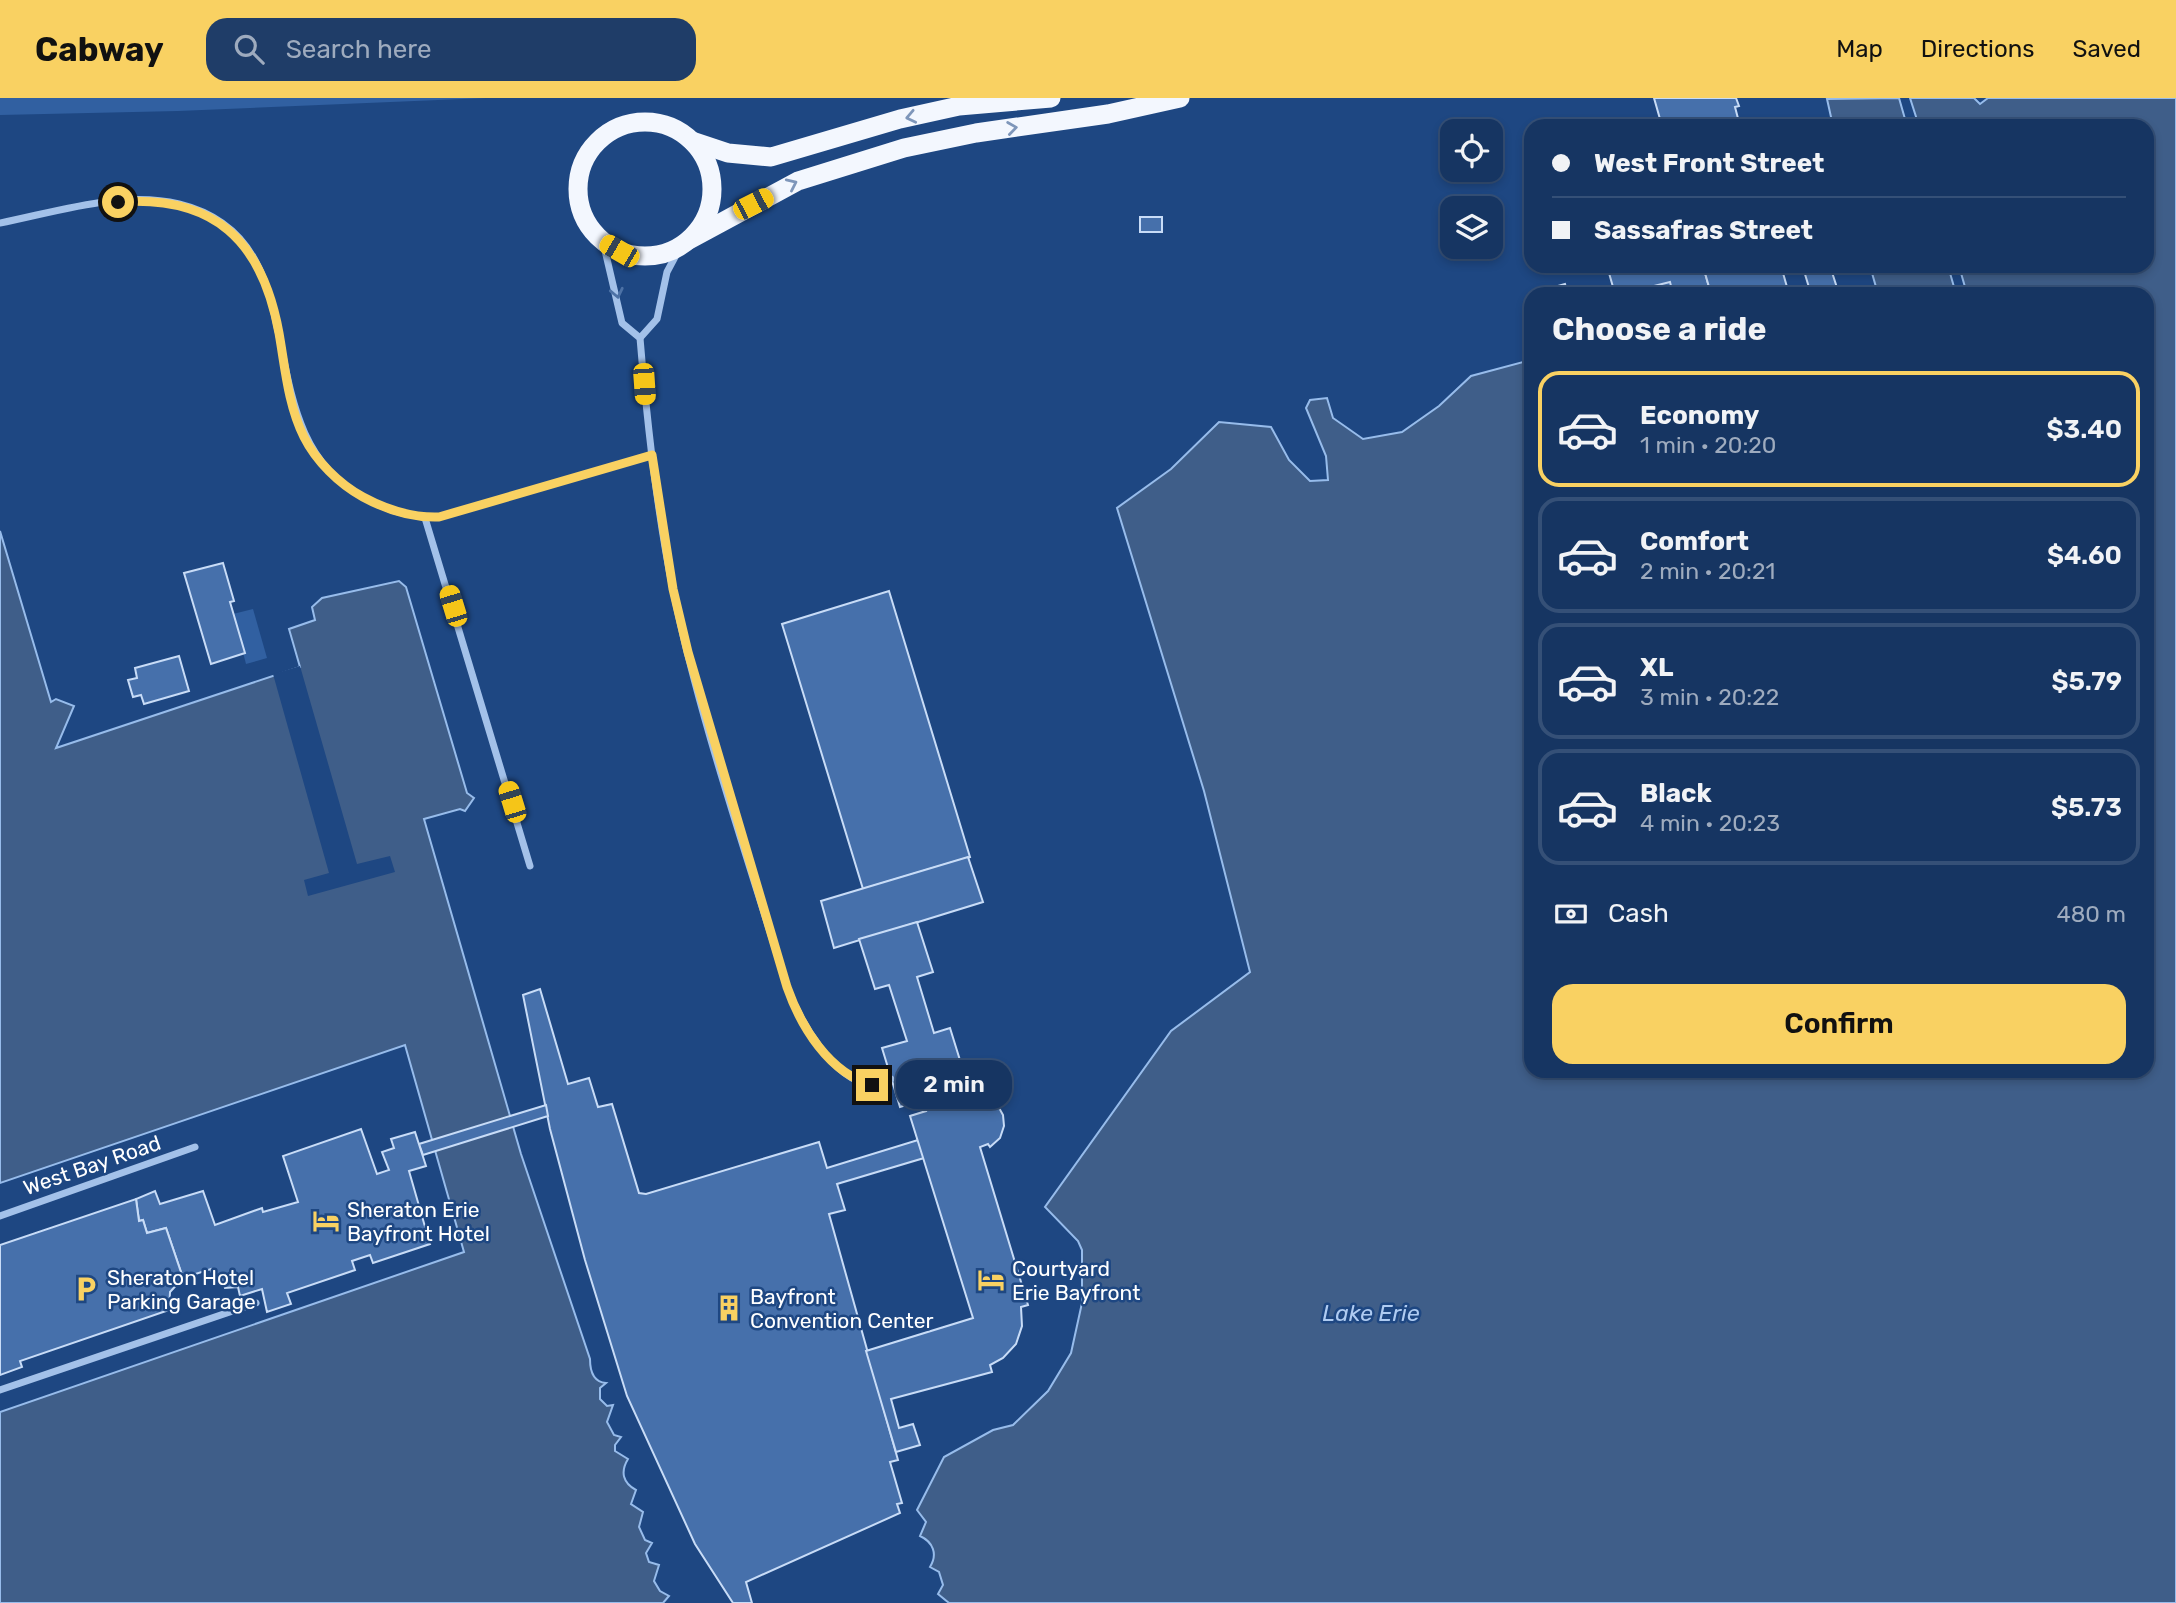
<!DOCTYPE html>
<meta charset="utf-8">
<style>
:root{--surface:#163562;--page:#1f3d68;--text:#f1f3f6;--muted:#9eabbe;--line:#355077;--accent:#f9d162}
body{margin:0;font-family:Rubik,sans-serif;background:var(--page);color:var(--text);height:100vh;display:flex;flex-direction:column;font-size:26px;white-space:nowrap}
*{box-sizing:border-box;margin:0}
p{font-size:23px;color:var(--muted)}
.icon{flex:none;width:38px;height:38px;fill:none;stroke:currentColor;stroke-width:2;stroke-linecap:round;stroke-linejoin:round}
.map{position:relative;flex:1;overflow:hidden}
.drawer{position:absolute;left:1524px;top:189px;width:630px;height:791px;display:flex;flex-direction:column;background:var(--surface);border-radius:21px;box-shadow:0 4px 10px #0003,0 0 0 2px var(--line)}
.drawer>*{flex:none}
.hud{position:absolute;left:1524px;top:21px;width:630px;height:154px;border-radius:21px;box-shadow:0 4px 10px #0003,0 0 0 2px var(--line);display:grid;align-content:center;height:154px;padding:0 28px;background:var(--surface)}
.controls{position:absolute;left:1440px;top:21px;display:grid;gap:14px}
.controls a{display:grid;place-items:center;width:63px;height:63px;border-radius:14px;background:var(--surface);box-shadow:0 4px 10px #0003,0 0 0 2px var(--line);font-size:35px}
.end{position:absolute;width:32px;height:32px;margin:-16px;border:9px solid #f9d162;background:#111;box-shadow:0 0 0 4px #111}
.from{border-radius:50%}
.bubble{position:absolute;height:49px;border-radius:21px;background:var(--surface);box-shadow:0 4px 10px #0003,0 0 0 2px var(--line);font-size:23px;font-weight:600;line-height:49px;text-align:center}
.car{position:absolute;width:21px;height:42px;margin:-21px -10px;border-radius:9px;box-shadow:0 0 5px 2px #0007;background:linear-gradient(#f5c518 24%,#345 0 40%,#f5c518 0 76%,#345 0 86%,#f5c518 0)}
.hud b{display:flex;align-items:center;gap:24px;height:66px;font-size:26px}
.hud b+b{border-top:2px solid var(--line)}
.hud i{width:18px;height:18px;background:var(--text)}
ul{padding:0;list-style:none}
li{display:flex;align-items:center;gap:21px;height:116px;margin:0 14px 10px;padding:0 14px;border:4px solid var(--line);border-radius:21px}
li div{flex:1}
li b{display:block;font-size:26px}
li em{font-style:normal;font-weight:600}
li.active{border-color:var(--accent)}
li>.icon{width:63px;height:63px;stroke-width:1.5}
h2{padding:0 28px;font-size:32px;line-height:84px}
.pay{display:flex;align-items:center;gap:18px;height:77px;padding:0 28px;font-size:26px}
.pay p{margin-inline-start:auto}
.button{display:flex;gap:14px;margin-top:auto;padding:14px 28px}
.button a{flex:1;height:80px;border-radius:21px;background:var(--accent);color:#111;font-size:28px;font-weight:600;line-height:80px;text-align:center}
header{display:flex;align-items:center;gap:42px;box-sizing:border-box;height:98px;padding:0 35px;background:var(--accent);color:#111}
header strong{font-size:33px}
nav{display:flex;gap:38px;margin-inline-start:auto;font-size:24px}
.search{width:490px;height:63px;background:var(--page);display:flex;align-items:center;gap:18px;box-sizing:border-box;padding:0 24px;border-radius:21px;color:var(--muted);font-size:26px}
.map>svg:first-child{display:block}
.green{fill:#3160a1}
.water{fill:#3f5e89;stroke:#97bceb;stroke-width:2}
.pier{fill:#1e4782}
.building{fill:#4670ab;stroke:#c8dcf7;stroke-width:2}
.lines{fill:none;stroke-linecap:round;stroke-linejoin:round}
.minor{stroke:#a3c1e9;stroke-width:7}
.trunk{stroke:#f3f7fe;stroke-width:19}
.oneway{stroke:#7e96ba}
.oneway2{stroke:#4d72a6}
.route{stroke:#f9d162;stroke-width:9}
.labels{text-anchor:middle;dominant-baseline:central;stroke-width:5;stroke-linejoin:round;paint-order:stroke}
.street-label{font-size:21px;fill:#fff;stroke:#1e4782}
.poi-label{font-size:21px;fill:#fff;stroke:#1e4782;text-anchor:start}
.water-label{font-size:23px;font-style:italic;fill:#afcbf1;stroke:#1e4782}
</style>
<header>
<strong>Cabway</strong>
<div class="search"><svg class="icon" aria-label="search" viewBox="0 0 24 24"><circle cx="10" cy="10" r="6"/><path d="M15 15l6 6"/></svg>Search here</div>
<nav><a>Map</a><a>Directions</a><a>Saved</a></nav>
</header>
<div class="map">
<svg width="2176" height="1505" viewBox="0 0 2176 1505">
<rect width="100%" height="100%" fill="#1e4782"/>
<g class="green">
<polygon points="0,0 486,0 178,13 0,17"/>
<polygon points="253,511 267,560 246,566 233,516"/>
</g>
<g class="water">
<polygon points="1899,0 1907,28 1833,28 1827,1"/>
<path d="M1910 0H1974L1980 6 1988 0H2176V1505H949L938 1496 943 1487 939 1474 930 1469C938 1456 933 1444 920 1438L926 1424 917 1412 944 1359 993 1332 1013 1327 1048 1293 1071 1255 1082 1205V1152L1078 1143 1045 1109 1171 933 1250 874 1204 693 1117 410 1171 371 1219 324 1271 329 1289 362 1310 383 1328 382 1326 358 1306 310 1310 302 1327 300 1333 320 1363 341 1402 334 1439 308 1471 278 1531 262V973H2147V196H1967L1959 168H2147V28H1919Z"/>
<polygon points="1870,168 1948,168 1956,196 1878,196"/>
<path d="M0 433 51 604 56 601 74 608 56 650 300 569 289 531 315 522 312 509 322 500 399 483 406 489 467 695 474 700 465 713 460 711 424 721 521 1056 590 1261C590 1273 593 1284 606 1285L600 1290V1301L607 1308 613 1307 607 1324 614 1337 621 1339 615 1347V1353L628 1361C620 1374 623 1385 636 1392L631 1406 643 1414 639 1429 645 1442 652 1445 646 1455 649 1464 659 1467 654 1483 660 1493 669 1498 663 1505H0V1314L464 1154 405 947 0 1085Z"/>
</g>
<polygon class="pier" points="300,568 357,766 390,758 395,774 308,798 304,782 329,775 273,576"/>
<g class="building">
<polygon points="1654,0 1736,0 1739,8 1735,9 1740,28 1662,28"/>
<rect x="1140" y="119" width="22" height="15"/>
<polygon points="1607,168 1703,168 1711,196 1615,196"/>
<polygon points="1703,168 1781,168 1789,196 1711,196"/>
<polygon points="1819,168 1830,168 1839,196 1811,196 1804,173"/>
<polygon points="1670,184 1673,196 1656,196 1654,188"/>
<polygon points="1565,186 1568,196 1546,196 1544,192"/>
<polygon points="223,465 234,503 230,504 245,555 211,566 184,475"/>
<polygon points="889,493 970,759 863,791 782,526"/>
<polygon points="179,558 189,593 144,606 141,597 133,599 128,582 137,580 135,570"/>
<polygon points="968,759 983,804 834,850 821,803"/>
<polygon points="917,824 933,874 917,879 934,935 950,930 968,988 900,1009 882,950 907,943 889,887 875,891 859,841"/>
<polygon points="540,891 568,986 589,980 598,1009 612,1006 639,1095 646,1096 819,1044 827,1070 918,1042 924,1060 837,1086 845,1112 829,1116 898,1362 890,1364 902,1405 897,1406 900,1415 746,1484 752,1505 733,1505 695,1446 627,1298 585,1162 550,1031 523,897"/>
<polygon points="955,992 959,1003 986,1002 998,1008 1003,1017 1004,1028 1000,1040 990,1049 988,1046 980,1049 1028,1207 1021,1209 1022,1228 1016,1246 1003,1260 990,1267 992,1274 891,1301 899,1330 913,1326 920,1347 896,1354 866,1253 973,1220 910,1018 926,1013 922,1003"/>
<polygon points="546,1007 548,1018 423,1057 419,1046"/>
<polygon points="361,1031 377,1076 389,1072 382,1054 394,1050 391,1041 415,1034 426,1068 409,1073 430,1146 373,1165 370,1157 352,1163 355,1172 287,1195 291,1206 267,1214 262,1191 240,1198 238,1189 225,1190 221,1177 213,1180 211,1171 183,1180 166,1130 147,1135 143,1122 139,1123 136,1101 155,1093 160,1106 203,1093 215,1127 262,1110 263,1114 298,1104 283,1058"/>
<polygon points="136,1101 139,1123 143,1122 147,1135 166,1130 183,1180 170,1194 169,1212 20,1263 22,1269 0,1277 0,1147"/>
</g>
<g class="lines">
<g class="minor">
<path d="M0 125C56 114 122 92 179 106 326 142 239 332 363 399 387 413 411 420 439 419L652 357"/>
<path d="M603 144 622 225 640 240C647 324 656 409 673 492 700 623 748 760 787 889 799 920 832 982 870 986 877 987 885 983 891 981"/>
<polyline points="640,240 657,221 667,174 682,146"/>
<polyline points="425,420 530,768"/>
<polyline points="0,1118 195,1049"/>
<polyline points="0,1292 256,1205"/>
</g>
<g class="trunk">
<circle cx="645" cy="91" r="67"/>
<polyline points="692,43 728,55 771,59 900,21 959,8 1051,0"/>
<polyline points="689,142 798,83 904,50 976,35 1108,16 1180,0"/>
</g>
</g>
<defs><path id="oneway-chevron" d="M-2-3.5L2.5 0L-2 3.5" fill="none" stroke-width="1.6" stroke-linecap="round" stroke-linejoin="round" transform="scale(1.75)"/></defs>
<g class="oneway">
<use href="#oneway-chevron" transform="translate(911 19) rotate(168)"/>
<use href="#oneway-chevron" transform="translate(1012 30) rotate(-8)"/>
<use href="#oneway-chevron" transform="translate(792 86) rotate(-25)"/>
</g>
<use class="oneway2" href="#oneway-chevron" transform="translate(617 195) rotate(78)"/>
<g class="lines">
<path class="route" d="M118 104C214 97 262 142 279 235 285 269 288 307 304 339 316 363 339 386 363 399 387 412 411 420 439 419L652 357 673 491 688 554 787 889C801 929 829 975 872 987"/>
</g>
<defs>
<g id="hotel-bare" transform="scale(2.1)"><path d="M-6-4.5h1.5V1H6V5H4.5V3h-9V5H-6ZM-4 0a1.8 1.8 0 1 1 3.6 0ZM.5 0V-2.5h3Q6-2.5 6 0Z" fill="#f9d162" stroke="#1e4782" stroke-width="2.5" paint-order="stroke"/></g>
<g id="parking-bare" transform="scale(2.1)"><path d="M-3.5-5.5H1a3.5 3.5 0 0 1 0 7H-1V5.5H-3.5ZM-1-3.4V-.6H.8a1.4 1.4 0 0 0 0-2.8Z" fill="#f9d162" stroke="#1e4782" stroke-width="2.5" paint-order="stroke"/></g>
<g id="building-bare" transform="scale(2.1)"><path d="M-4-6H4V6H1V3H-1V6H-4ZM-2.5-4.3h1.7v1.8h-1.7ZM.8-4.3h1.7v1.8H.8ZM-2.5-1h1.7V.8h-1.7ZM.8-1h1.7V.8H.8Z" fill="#f9d162" stroke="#1e4782" stroke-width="2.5" paint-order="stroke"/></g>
</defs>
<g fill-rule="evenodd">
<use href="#hotel-bare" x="326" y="1123"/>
<use href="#hotel-bare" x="991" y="1182"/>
<use href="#parking-bare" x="86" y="1191"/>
<use href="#building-bare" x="729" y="1210"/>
</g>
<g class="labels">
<g class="street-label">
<text transform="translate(92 1067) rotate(-19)">West Bay Road</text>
</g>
<g class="poi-label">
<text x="347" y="1111">Sheraton Erie<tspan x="347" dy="24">Bayfront Hotel</tspan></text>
<text x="1012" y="1170">Courtyard<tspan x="1012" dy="24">Erie Bayfront</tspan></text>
<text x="107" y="1179">Sheraton Hotel<tspan x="107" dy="24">Parking Garage</tspan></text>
<text x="750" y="1198">Bayfront<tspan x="750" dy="24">Convention Center</tspan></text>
</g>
<g class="water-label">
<text x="1371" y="1215">Lake Erie</text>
</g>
</g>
</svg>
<div class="controls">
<a><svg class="icon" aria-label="locate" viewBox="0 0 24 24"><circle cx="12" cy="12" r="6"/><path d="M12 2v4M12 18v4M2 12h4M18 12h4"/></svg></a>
<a><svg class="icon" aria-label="layers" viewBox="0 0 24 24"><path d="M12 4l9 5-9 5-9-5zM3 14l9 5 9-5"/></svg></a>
</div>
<i class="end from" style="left:118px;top:104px"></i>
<i class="end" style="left:872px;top:987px"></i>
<div class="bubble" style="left:896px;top:962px;width:116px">2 min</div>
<i class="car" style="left:753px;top:106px;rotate:63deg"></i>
<i class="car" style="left:619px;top:153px;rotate:300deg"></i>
<i class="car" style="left:644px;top:286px;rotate:176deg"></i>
<i class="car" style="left:453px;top:508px;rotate:343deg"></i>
<i class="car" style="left:512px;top:704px;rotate:343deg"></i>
<div class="hud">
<b><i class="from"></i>West Front Street</b>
<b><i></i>Sassafras Street</b>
</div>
<section class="drawer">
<h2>Choose a ride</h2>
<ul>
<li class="active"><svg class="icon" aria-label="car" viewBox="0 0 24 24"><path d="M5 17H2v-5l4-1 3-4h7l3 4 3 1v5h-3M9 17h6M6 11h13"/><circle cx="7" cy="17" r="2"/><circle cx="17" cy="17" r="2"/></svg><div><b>Economy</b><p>1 min · 20:20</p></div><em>$3.40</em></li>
<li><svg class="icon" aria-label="car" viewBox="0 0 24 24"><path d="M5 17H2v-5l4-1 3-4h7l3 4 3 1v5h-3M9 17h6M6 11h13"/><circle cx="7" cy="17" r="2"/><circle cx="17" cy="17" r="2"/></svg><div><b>Comfort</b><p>2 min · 20:21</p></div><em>$4.60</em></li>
<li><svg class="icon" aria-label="car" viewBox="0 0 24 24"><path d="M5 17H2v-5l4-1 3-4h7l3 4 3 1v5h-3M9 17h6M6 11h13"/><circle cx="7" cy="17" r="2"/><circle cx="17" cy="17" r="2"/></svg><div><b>XL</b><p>3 min · 20:22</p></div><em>$5.79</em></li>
<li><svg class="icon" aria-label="car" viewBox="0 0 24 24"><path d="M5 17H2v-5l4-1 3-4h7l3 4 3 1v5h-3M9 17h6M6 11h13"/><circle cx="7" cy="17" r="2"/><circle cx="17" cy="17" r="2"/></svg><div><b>Black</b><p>4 min · 20:23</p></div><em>$5.73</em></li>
</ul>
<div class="pay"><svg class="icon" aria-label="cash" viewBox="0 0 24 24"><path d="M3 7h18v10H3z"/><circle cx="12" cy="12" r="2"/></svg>Cash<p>480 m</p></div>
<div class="button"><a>Confirm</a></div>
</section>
</div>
